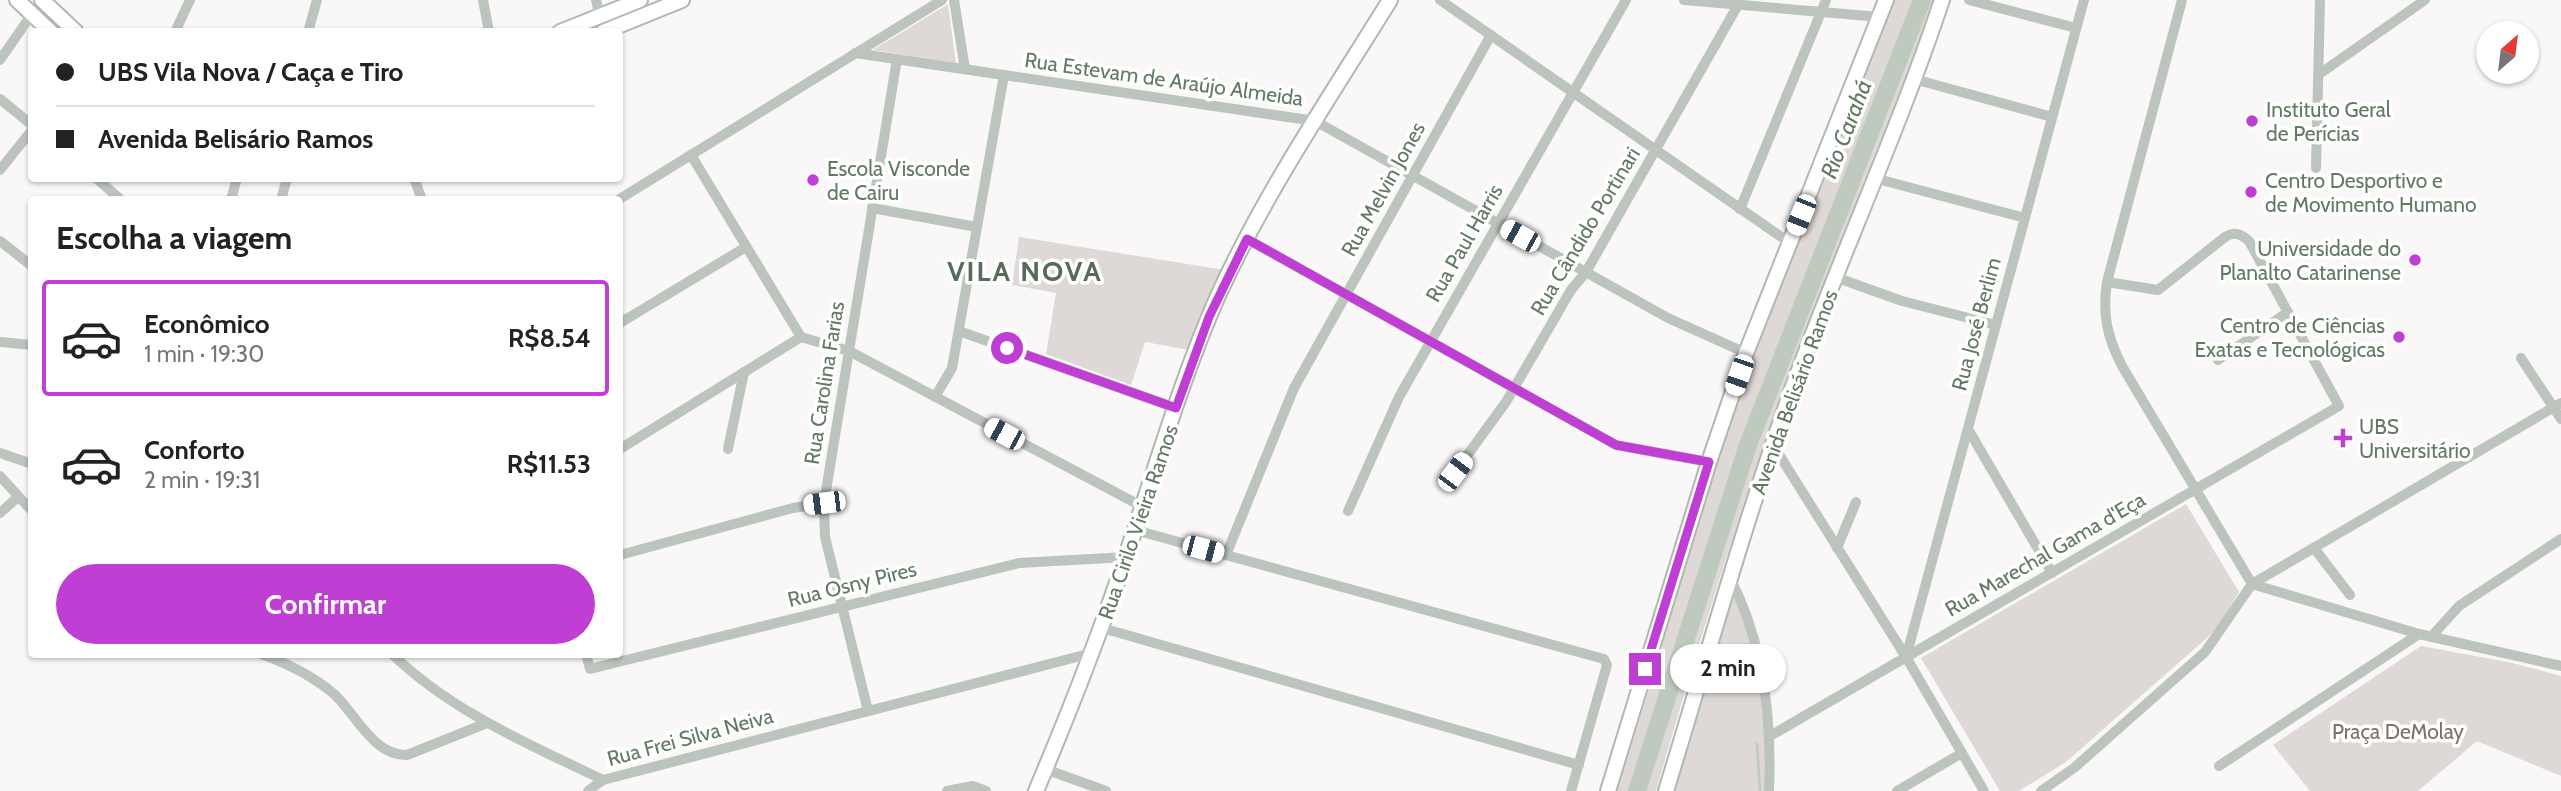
<!DOCTYPE html>
<html lang="pt">
<meta charset="utf-8">
<style>
:root{--surface:#fff;--page:#f6f6f6;--text:#222;--muted:#767676;--line:#e0e0e0;--accent:#bf3ed3}
body{margin:0;font-family:Cabin,sans-serif;background:var(--page);color:var(--text);height:100vh;display:flex;flex-direction:column;font-size:26px;white-space:nowrap}
*{box-sizing:border-box;margin:0}
p{font-size:23px;color:var(--muted)}
.icon{flex:none;width:38px;height:38px;fill:none;stroke:currentColor;stroke-width:2;stroke-linecap:round;stroke-linejoin:round}
.map{position:relative;flex:1;overflow:hidden}
.panel{position:absolute;left:28px;top:196px;width:595px;height:462px;display:flex;flex-direction:column;background:var(--surface);border-radius:7px;box-shadow:0 2px 5px #0004}
.panel>*{flex:none}
.guide{position:absolute;left:28px;top:28px;width:595px;height:154px;border-radius:7px;box-shadow:0 2px 5px #0004;display:grid;align-content:center;height:154px;padding:0 28px;background:var(--surface)}
.needle{width:46px;rotate:28deg}
.controls{position:absolute;left:2476px;top:21px;display:grid;gap:14px}
.controls a{display:grid;place-items:center;width:63px;height:63px;border-radius:50%;background:var(--surface);box-shadow:0 2px 5px #0004;font-size:35px}
.end{position:absolute;width:32px;height:32px;margin:-16px;border:9px solid #bf3ed3;background:#fff;box-shadow:0 0 0 4px #fff}
.from{border-radius:50%}
.bubble{position:absolute;height:49px;border-radius:24px;background:var(--surface);box-shadow:0 2px 5px #0004;font-size:23px;font-weight:800;line-height:49px;text-align:center}
.car{position:absolute;width:21px;height:42px;margin:-21px -10px;border-radius:9px;box-shadow:0 0 5px 2px #0007;background:linear-gradient(#fff 24%,#345 0 40%,#fff 0 76%,#345 0 86%,#fff 0)}
.guide b{display:flex;align-items:center;gap:24px;height:66px;font-size:26px}
.guide b+b{border-top:2px solid var(--line)}
.guide i{width:18px;height:18px;background:var(--text)}
ul{padding:0;list-style:none}
li{display:flex;align-items:center;gap:21px;height:116px;margin:0 14px 10px;padding:0 14px;border:4px solid transparent;border-radius:7px}
li div{flex:1}
li b{display:block;font-size:26px}
li em{font-style:normal;font-weight:800}
li.active{border-color:var(--accent)}
li>.icon{width:63px;height:63px;stroke-width:1.5}
h2{padding:0 28px;font-size:32px;line-height:84px}
.cta{display:flex;gap:14px;margin-top:auto;padding:14px 28px}
.cta a{flex:1;height:80px;border-radius:42px;background:var(--accent);color:#fff;font-size:28px;font-weight:800;line-height:80px;text-align:center}
.map>svg:first-child{display:block}
.green{fill:#ded9d7}
.lines{fill:none;stroke-linecap:round;stroke-linejoin:round}
.stream{stroke:#becabd;stroke-width:2.5}
.river{stroke:#becabd;stroke-width:18}
.major-casing{stroke:#b0b9b1;stroke-width:18}
.minor{stroke:#bcc4bd;stroke-width:10}
.major{stroke:#fff;stroke-width:14}
.route{stroke:#bf3ed3;stroke-width:9}
.poi-dot{fill:#bf3ed3;stroke:#fff;stroke-width:2.5}
.labels{text-anchor:middle;dominant-baseline:central;stroke-width:7;stroke-linejoin:round;paint-order:stroke}
.street-label{font-size:21px;fill:#627964;stroke:#fff}
.poi-label{font-size:21px;fill:#627964;stroke:#fff;text-anchor:start}
.park-label{font-size:21px;fill:#7d726a;stroke:#fff}
.water-label{font-size:23px;font-style:italic;fill:#647962;stroke:#fff}
.district-label{font-size:28px;font-weight:bold;letter-spacing:2px;fill:#586b5a;stroke:#fff}
</style>
<div class="map">
<svg width="2561" height="791" viewBox="0 0 2561 791">
<rect width="100%" height="100%" fill="#f9f7f8"/>
<g class="green">
<path d="M1893 0H1937C1891 129 1835 253 1787 381 1738 514 1695 654 1656 791H1617L1655 670 1711 472 1769 310 1826 176Z"/>
<polygon points="948,4 956,63 873,50"/>
<polygon points="1019,237 1225,270 1189,350 1145,342 1131,385 1046,354 1056,293 1012,285"/>
<polygon points="2186,504 2239,592 2217,629 2066,762 2019,791 2000,791 1921,658"/>
<polygon points="1730,578 1765,688 1769,791 1666,791"/>
<polygon points="2421,646 2513,663 2561,676 2561,776 2477,741 2418,791 2310,791 2273,745"/>
</g>
<g class="lines">
<polyline class="stream" points="1757,744 1760,791"/>
<polyline class="river" points="1637,791 1748,445 1922,0"/>
<g class="major-casing">
<g id="major">
<polyline points="17,0 51,32"/>
<polyline points="42,0 76,32"/>
<polyline points="560,32 640,0"/>
<polyline points="603,32 682,0"/>
<path d="M1036 791C1069 713 1100 634 1127 553 1156 468 1181 380 1217 298 1264 194 1330 97 1390 0"/>
<polyline points="1608,791 1709,462 1746,353 1886,0"/>
<path d="M1666 791C1708 654 1746 516 1795 381 1842 253 1899 129 1942 0"/>
</g>
</g>
<g class="minor">
<polyline points="483,0 489,32"/>
<polyline points="596,0 600,16"/>
<polyline points="954,0 965,69"/>
<polyline points="1440,0 1790,243"/>
<polyline points="1684,0 1880,17"/>
<polyline points="1969,0 2076,28"/>
<path d="M2182 0 2107 282C2102 313 2107 337 2122 366L2252 584"/>
<polyline points="175,32 190,0"/>
<polyline points="308,32 317,0"/>
<polyline points="855,53 1315,121 1668,318 1746,353"/>
<polyline points="0,60 32,14"/>
<polyline points="2318,75 2425,0"/>
<polyline points="1914,79 2052,117"/>
<polyline points="0,99 32,125"/>
<polyline points="691,155 801,337"/>
<polyline points="2316,168 2320,0"/>
<polyline points="0,170 32,130"/>
<polyline points="96,178 121,200"/>
<polyline points="414,178 422,200"/>
<polyline points="1874,178 2025,218"/>
<polyline points="231,200 237,178"/>
<polyline points="281,200 287,178"/>
<polyline points="618,200 942,0"/>
<polyline points="872,208 977,227"/>
<polyline points="1740,209 1826,0"/>
<polyline points="1247,239 1616,445 1709,462"/>
<polyline points="0,241 32,266"/>
<polyline points="1835,277 1902,301 1996,325"/>
<polyline points="620,323 746,247"/>
<polyline points="959,331 1176,408"/>
<polyline points="0,342 32,345"/>
<polyline points="2521,358 2561,419"/>
<polyline points="2218,360 2288,312"/>
<polyline points="935,397 952,368 1004,75"/>
<polyline points="1968,429 2052,573"/>
<polyline points="1773,445 1906,657 1984,791"/>
<polyline points="620,449 801,337 849,351 1143,507"/>
<polyline points="728,449 744,372"/>
<polyline points="0,453 32,464"/>
<polyline points="1455,472 1506,402 1571,290 1586,272 1738,5"/>
<polyline points="0,476 32,511"/>
<polyline points="1348,511 1399,397 1626,0"/>
<polyline points="0,513 18,497"/>
<polyline points="1135,530 1604,659 1607,665 1571,791"/>
<polyline points="1837,548 1856,502"/>
<polyline points="2314,548 2350,595"/>
<polyline points="620,555 793,508 824,503"/>
<polyline points="1226,555 1294,388 1491,35"/>
<path d="M1730 578C1764 643 1772 719 1769 791"/>
<polyline points="2252,584 2419,634 2561,666"/>
<polyline points="1102,628 1579,765"/>
<polyline points="2431,637 2459,606 2561,539"/>
<path d="M261 654C286 663 313 676 334 694 356 714 373 756 407 755L487 723"/>
<path d="M392 654C452 712 529 744 603 780L1092 653"/>
<polyline points="586,654 590,669 1019,563 1126,557"/>
<polyline points="1906,657 2084,0"/>
<polyline points="868,711 825,537 824,503 897,59"/>
<path d="M1770 736 2339 406 2249 241C2241 234 2235 231 2225 237L2158 290 2107 282"/>
<polyline points="2219,766 2419,634"/>
<polyline points="1045,769 1106,791"/>
<polyline points="588,791 603,780"/>
<polyline points="947,791 973,786 986,791"/>
<polyline points="1897,791 1962,753"/>
<polyline points="2041,791 2074,768 2205,652 2252,584 2561,403"/>
</g>
<use href="#major" class="major"/>
</g>
<g class="lines">
<polyline class="route" points="1007,348 1176,408 1209,317 1247,239 1616,445 1709,462 1645,669"/>
</g>
<g class="poi-dot">
<circle cx="2252" cy="121" r="7"/>
<circle cx="813" cy="180" r="7"/>
<circle cx="2251" cy="192" r="7"/>
<circle cx="2415" cy="260" r="7"/>
<circle cx="2399" cy="337" r="7"/>
<path d="M2339.5 427.5h7v7h7v7h-7v7h-7v-7h-7v-7h7z"/>
</g>
<g class="labels">
<g class="street-label">
<text transform="translate(1164 79) rotate(8)">Rua Estevam de Araújo Almeida</text>
<text transform="translate(1383 189) rotate(-61)">Rua Melvin Jones</text>
<text transform="translate(1585 231) rotate(-59)">Rua Cândido Portinari</text>
<text transform="translate(1464 243) rotate(-60)">Rua Paul Harris</text>
<text transform="translate(1976 324) rotate(-75)">Rua José Berlim</text>
<text transform="translate(824 383) rotate(-81)">Rua Carolina Farias</text>
<text transform="translate(1794 392) rotate(-70)">Avenida Belisário Ramos</text>
<text transform="translate(1138 522) rotate(-71)">Rua Cirilo Vieira Ramos</text>
<text transform="translate(2045 554) rotate(-30)">Rua Marechal Gama d'Eça</text>
<text transform="translate(852 584) rotate(-14)">Rua Osny Pires</text>
<text transform="translate(690 737) rotate(-15)">Rua Frei Silva Neiva</text>
</g>
<g class="poi-label">
<text x="2266" y="109">Instituto Geral<tspan x="2266" dy="24">de Perícias</tspan></text>
<text x="827" y="168">Escola Visconde<tspan x="827" dy="24">de Cairu</tspan></text>
<text x="2265" y="180">Centro Desportivo e<tspan x="2265" dy="24">de Movimento Humano</tspan></text>
<text x="2401" y="248" text-anchor="end">Universidade do<tspan x="2401" dy="24">Planalto Catarinense</tspan></text>
<text x="2385" y="325" text-anchor="end">Centro de Ciências<tspan x="2385" dy="24">Exatas e Tecnológicas</tspan></text>
<text x="2359" y="426">UBS<tspan x="2359" dy="24">Universitário</tspan></text>
</g>
<g class="park-label">
<text x="2398" y="731">Praça DeMolay</text>
</g>
<g class="water-label">
<text transform="translate(1846 129) rotate(-69)">Rio Carahá</text>
</g>
<g class="district-label">
<text x="1025" y="271">VILA NOVA</text>
</g>
</g>
</svg>
<div class="controls">
<a><svg class="needle" viewBox="-14 -14 28 28"><path d="M0-13l5 13h-10z" fill="#e53935"/><path d="M0 13l5-13h-10z" fill="#767676"/></svg></a>
</div>
<i class="end from" style="left:1007px;top:348px"></i>
<i class="end" style="left:1645px;top:669px"></i>
<div class="bubble" style="left:1670px;top:644px;width:116px">2 min</div>
<i class="car" style="left:1801px;top:215px;rotate:202deg"></i>
<i class="car" style="left:1520px;top:236px;rotate:299deg"></i>
<i class="car" style="left:1739px;top:375px;rotate:199deg"></i>
<i class="car" style="left:1004px;top:434px;rotate:298deg"></i>
<i class="car" style="left:1455px;top:472px;rotate:37deg"></i>
<i class="car" style="left:824px;top:503px;rotate:263deg"></i>
<i class="car" style="left:1203px;top:549px;rotate:105deg"></i>
<div class="guide">
<b><i class="from"></i>UBS Vila Nova / Caça e Tiro</b>
<b><i></i>Avenida Belisário Ramos</b>
</div>
<section class="panel">
<h2>Escolha a viagem</h2>
<ul>
<li class="active"><svg class="icon" aria-label="car" viewBox="0 0 24 24"><path d="M5 17H2v-5l4-1 3-4h7l3 4 3 1v5h-3M9 17h6M6 11h13"/><circle cx="7" cy="17" r="2"/><circle cx="17" cy="17" r="2"/></svg><div><b>Econômico</b><p>1 min · 19:30</p></div><em>R$8.54</em></li>
<li><svg class="icon" aria-label="car" viewBox="0 0 24 24"><path d="M5 17H2v-5l4-1 3-4h7l3 4 3 1v5h-3M9 17h6M6 11h13"/><circle cx="7" cy="17" r="2"/><circle cx="17" cy="17" r="2"/></svg><div><b>Conforto</b><p>2 min · 19:31</p></div><em>R$11.53</em></li>
</ul>
<div class="cta"><a>Confirmar</a></div>
</section>
</div>
